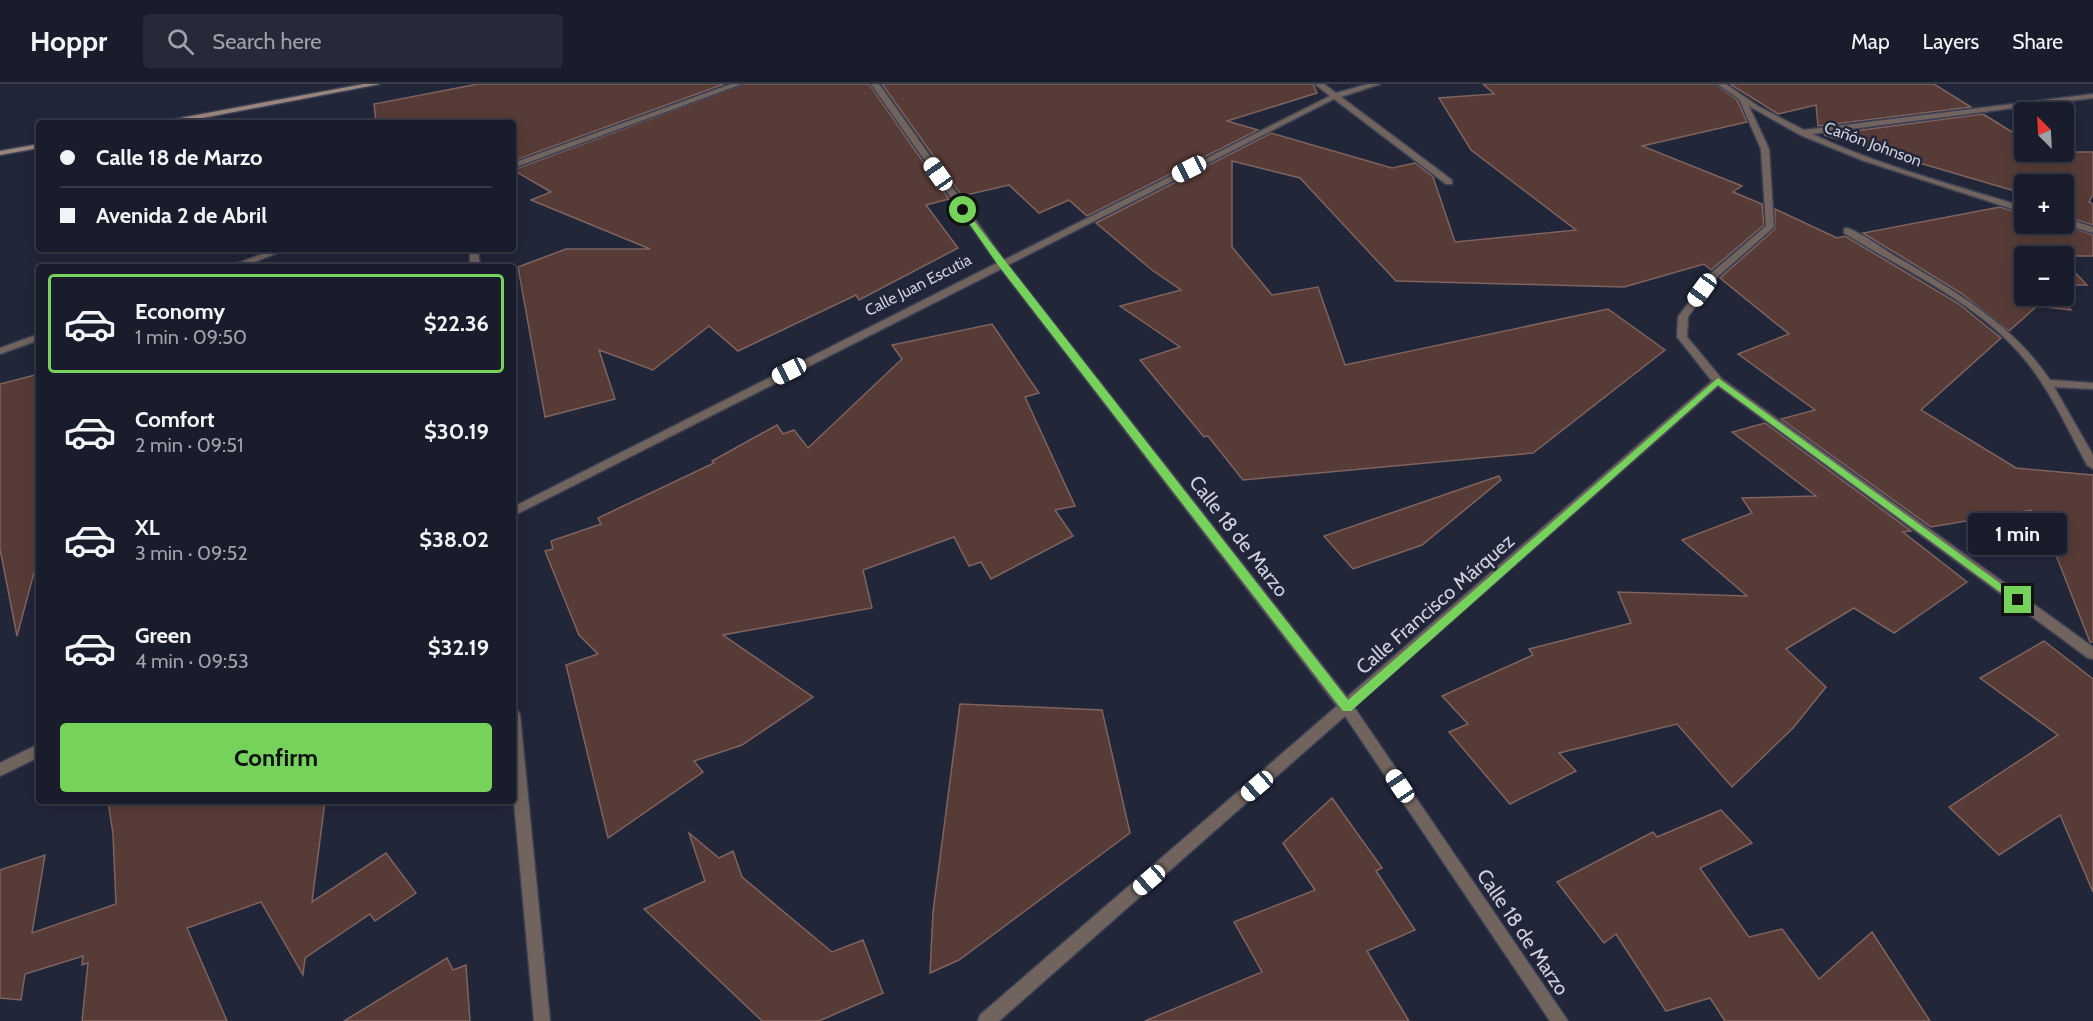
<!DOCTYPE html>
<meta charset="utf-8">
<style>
:root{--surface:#191c2b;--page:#262937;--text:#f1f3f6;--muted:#9fa1a9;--line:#373a47;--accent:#75d25a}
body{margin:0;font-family:Cabin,sans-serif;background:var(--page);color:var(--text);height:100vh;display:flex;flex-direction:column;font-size:22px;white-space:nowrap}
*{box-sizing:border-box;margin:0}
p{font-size:20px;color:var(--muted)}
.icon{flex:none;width:33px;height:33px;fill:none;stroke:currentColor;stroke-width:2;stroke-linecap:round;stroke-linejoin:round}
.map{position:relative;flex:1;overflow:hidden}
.side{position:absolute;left:36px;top:180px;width:480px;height:540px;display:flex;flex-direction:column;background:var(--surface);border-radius:6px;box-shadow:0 3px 15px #0003,0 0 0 2px var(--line)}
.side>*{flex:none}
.banner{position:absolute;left:36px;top:36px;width:480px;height:132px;border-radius:6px;box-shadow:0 3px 15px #0003,0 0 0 2px var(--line);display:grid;align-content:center;height:132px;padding:0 24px;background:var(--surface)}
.needle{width:39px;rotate:336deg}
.controls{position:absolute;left:2014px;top:18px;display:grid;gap:12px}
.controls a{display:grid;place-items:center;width:60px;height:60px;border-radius:6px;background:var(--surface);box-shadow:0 3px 15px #0003,0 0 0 2px var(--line);font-size:30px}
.end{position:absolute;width:27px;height:27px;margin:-14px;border:8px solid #75d25a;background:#111;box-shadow:0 0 0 3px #111}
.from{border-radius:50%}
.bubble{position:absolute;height:42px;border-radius:6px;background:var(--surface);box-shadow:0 3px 15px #0003,0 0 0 2px var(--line);font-size:20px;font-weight:700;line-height:42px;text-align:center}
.car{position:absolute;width:18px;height:36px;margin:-18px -9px;border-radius:8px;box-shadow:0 0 4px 2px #0007;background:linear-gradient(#fff 24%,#345 0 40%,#fff 0 76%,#345 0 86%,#fff 0)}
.banner b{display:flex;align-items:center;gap:21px;height:57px;font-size:22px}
.banner b+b{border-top:2px solid var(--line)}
.banner i{width:15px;height:15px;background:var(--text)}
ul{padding:10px 0 0;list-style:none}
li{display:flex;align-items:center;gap:18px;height:99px;margin:0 12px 9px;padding:0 12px;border:3px solid transparent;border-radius:6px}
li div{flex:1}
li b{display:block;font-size:22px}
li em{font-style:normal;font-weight:700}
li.active{border-color:var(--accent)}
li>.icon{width:54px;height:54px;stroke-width:1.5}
.action{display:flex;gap:12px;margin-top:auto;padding:12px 24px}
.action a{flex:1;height:69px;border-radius:6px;background:var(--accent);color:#111;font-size:24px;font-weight:700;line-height:69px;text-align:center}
header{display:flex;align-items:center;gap:36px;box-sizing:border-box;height:84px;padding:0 30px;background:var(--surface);border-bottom:2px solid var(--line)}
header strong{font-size:28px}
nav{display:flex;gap:33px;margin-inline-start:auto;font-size:21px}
.search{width:420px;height:54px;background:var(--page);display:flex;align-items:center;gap:15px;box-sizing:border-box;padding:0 21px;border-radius:6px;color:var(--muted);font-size:22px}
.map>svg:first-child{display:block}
.building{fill:#573b37;stroke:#7f635f;stroke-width:1.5}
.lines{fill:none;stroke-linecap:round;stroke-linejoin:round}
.minor-casing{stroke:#3d4153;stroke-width:3}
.tertiary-casing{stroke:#3d4153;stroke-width:3}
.secondary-casing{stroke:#3d4153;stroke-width:3}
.minor{fill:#71645f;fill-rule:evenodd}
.tertiary{fill:#71645f;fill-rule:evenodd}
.secondary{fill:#9b867e;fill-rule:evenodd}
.route{fill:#75d25a}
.labels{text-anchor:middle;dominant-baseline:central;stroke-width:5;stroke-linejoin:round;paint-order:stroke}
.far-street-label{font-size:16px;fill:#cdd1de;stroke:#212639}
.street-label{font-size:20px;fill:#cdd1de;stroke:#212639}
</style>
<header>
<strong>Hoppr</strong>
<div class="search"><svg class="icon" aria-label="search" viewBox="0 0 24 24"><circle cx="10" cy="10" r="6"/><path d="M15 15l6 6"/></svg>Search here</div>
<nav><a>Map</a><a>Layers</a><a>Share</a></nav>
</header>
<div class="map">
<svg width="2093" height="937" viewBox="0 0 2093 937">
<rect width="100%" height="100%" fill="#212639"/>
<g class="building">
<polygon points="478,0 724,0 513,77 513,39 376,39 374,20"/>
<polygon points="744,0 869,0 949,115 926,121 958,164 859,216 856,211 738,267 709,242 653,286 599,266 615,315 545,333 518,183 566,165 650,165 531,116 551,108 513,86"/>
<polygon points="882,0 1313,0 1317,9 1227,37 1258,46 1087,132 1069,116 1039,129 1009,101 962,112"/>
<polygon points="1483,0 1715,0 1737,16 1747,38 1642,62 1742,102 1733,108 1762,120 1764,141 1711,186 1704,180 1624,203 1396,197 1300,94 1232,77 1232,163 1272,211 1318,203 1345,281 1608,225 1665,266 1533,369 1243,396 1208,352 1204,353 1140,276 1180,263 1120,222 1181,206 1152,186 1096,139 1271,49 1392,84 1415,79 1433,93 1455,158 1576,146 1471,66 1439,14 1494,10"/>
<polygon points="1730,0 1934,0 1971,23 1818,42 1816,21 1778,30"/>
<polygon points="1983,30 2025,56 2025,68 2093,68 2093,110 2089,118 2093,120 2093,141 2064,132 2064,100 2025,100 2025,110 1824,51"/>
<polygon points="2000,123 2025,131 2025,140 2061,140 2093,151 2093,172 2025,172 2025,212 2058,212 2071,226 2037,222 2009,247 1961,209 1863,149"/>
<polygon points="1775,125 1837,154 1845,152 1959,220 2001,254 1921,326 2016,384 2093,391 2093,558 2090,558 2047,448 2042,436 2036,435 2031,426 1931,443 1781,335 1815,326 1738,270 1789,250 1720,194 1775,145"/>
<polygon points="2064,177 2087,201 2064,201"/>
<polygon points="992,240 1039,309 1025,313 1075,422 1055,426 1073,452 991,495 981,478 969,482 954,453 863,486 872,524 723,551 813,613 742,661 694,677 703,688 608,754 566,581 598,570 579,551 545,467 553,465 551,457 601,440 598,434 714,379 712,377 777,341 783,350 794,346 808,364 902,275 892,261"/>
<polygon points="39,290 39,470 17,552 0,465 0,300"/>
<polygon points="1765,339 1911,447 1903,448 1967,498 1894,549 1854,524 1786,565 1826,603 1793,644 1732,703 1677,640 1559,669 1576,687 1510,720 1449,648 1468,640 1442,612 1533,571 1529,565 1631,539 1618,508 1747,512 1682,456 1752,429 1742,414 1816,412 1732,348"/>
<polygon points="1499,392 1501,396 1422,461 1353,485 1324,452"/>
<polygon points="2044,557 2093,595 2093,808 2060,731 1999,771 1949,723 2058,651 1980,594"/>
<polygon points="960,620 1102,626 1130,749 959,876 930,889 933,828"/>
<polygon points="1332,714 1382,784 1376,787 1415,846 1367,867 1409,937 1145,937 1262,888 1234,838 1315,806 1283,759"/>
<polygon points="108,717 325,717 312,818 386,769 416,809 375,837 370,830 305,874 303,891 261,818 187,844 227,937 82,937 88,879 82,881 83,872 25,890 21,916 0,914 0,786 45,771 32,849 116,820 113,750"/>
<polygon points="1721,726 1752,759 1700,784 1749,853 1782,845 1819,895 1872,848 1930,937 1725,937 1710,914 1666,927 1616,850 1604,859 1557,798 1653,748 1657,753"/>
<polygon points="689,749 719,774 733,767 742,793 832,868 863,856 883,909 819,937 762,937 644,825 705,797"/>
<polygon points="447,874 453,886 466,881 470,937 344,937"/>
</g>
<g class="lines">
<g class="minor-casing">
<g id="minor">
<path d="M871 0H879L1004 176 1330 12 1315 0H1324L1336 9 1368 0H1380L1341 13 1452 96V100H1446L1334 15 1008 181 1347 613 1712 297 1677 253 1678 233 1709 191 1766 142 1761 65 1739 15 1717 0H1726L1758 22 1804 46 2093 10V14L1812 50C1881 82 1953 101 2025 123V129L1864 77 1800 51 1749 22 1769 65 1774 143 1715 195 1688 233 1687 253 1722 295 2093 563V575L2088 574 1718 302 1354 623 1568 937H1550L1345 632 999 937H978L980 931 1337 622 1001 185 513 432V423L997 179Z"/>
<polygon points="2064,134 2093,143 2093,149 2063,140"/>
<path d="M1847 144C1864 150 1880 163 1895 172 1953 206 2012 239 2050 296L2093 299V305L2054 303 2093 371V385L2087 381C2067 344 2049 303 2021 271 1976 218 1902 185 1844 149V145Z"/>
<polygon points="470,165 478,165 480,183 470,183"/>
<polygon points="513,625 518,627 520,631 550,937 534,937 513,707"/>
<polygon points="39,660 39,673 0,692 0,679"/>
</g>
</g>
<g class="tertiary-casing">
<g id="tertiary">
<polygon points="731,0 742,0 513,84 513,79"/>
<polygon points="275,165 287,165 242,183 228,183"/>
<polygon points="39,250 39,256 0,270 0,264"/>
</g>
</g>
<g class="secondary-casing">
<g id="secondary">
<polygon points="364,0 380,0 177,39 160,39 164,37"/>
<polygon points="39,60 39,64 0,71 0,67"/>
</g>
</g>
<use href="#minor" class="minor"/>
<use href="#tertiary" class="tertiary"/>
<use href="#secondary" class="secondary"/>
</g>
<polygon class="route" points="963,123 1348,616 1718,294 2023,516 2022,518 2014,518 1718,301 1351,627 1343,627 998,181 960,126"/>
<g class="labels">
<g class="far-street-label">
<text transform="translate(1873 60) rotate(20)">Cañón Johnson</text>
<text transform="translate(918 201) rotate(-27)">Calle Juan Escutia</text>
</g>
<g class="street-label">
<text transform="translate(1239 452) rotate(52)">Calle 18 de Marzo</text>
<text transform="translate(1435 520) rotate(-41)">Calle Francisco Márquez</text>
<text transform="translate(1523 848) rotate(56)">Calle 18 de Marzo</text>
</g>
</g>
</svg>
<div class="controls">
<a><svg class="needle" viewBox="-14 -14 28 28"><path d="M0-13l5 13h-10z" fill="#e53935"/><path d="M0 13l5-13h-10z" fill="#9fa1a9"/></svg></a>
<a>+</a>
<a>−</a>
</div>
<i class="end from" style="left:963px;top:126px"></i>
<i class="end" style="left:2018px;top:516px"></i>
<div class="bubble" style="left:1968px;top:429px;width:99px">1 min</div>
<i class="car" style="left:1189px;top:85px;rotate:243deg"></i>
<i class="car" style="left:938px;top:90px;rotate:325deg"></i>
<i class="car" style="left:1702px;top:206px;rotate:216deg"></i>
<i class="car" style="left:789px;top:287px;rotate:243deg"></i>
<i class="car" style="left:1257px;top:702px;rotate:229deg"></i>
<i class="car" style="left:1400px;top:702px;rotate:326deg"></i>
<i class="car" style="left:1149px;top:796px;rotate:229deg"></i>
<div class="banner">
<b><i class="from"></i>Calle 18 de Marzo</b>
<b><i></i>Avenida 2 de Abril</b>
</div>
<section class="side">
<ul>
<li class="active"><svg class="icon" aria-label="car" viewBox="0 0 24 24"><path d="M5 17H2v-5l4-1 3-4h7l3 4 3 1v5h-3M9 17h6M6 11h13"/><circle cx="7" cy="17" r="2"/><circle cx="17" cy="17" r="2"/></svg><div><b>Economy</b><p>1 min · 09:50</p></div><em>$22.36</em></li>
<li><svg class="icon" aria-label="car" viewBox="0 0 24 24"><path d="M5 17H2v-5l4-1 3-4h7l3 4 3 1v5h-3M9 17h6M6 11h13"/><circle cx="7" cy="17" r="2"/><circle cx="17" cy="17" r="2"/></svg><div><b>Comfort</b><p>2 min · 09:51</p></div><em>$30.19</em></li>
<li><svg class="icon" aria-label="car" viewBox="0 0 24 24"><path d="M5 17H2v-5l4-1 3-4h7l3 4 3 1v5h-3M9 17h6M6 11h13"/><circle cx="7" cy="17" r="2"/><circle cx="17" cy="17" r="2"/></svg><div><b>XL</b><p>3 min · 09:52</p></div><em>$38.02</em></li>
<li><svg class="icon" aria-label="car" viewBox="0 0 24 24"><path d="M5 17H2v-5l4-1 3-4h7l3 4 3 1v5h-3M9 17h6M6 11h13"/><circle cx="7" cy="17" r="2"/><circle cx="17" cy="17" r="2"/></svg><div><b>Green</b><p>4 min · 09:53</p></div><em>$32.19</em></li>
</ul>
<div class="action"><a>Confirm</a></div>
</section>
</div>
